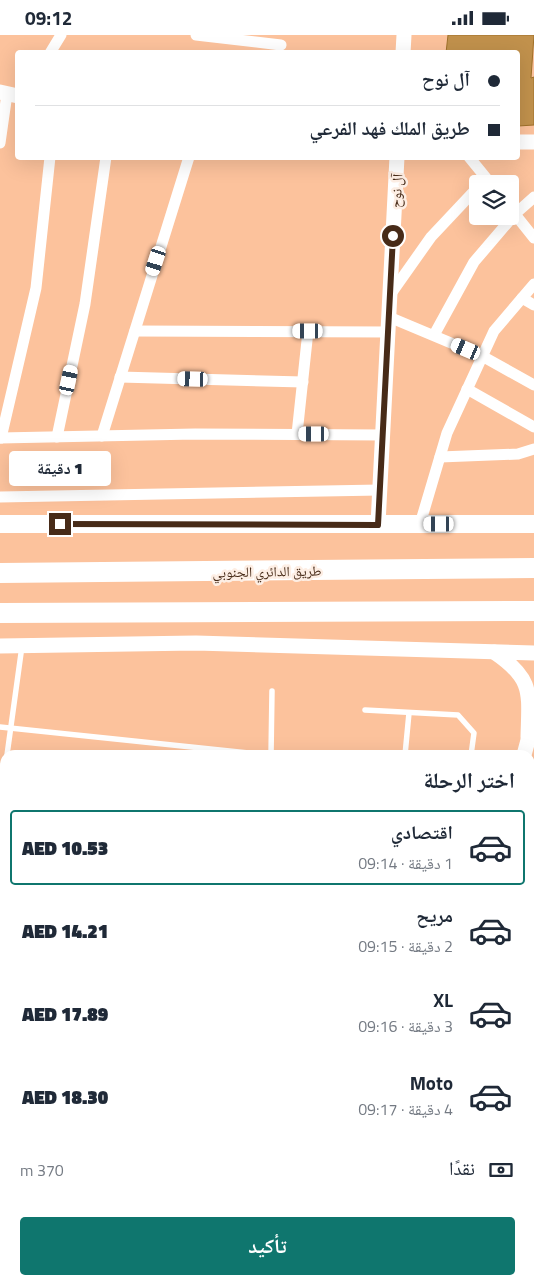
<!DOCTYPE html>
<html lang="ar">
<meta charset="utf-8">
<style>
:root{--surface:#fff;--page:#f2f2f3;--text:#1f2937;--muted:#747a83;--line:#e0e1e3;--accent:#0f766e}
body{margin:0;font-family:"Titillium Web","Noto Naskh Arabic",sans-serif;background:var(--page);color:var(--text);direction:rtl;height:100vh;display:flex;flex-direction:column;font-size:19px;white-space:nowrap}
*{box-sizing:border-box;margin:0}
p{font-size:16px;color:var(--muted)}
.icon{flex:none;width:28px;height:28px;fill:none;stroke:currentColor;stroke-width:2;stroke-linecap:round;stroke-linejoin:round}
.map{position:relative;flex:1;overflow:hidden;direction:ltr}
.details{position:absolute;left:0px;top:715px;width:535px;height:535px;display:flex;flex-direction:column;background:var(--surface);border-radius:15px 15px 0 0;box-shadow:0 5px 20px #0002;direction:rtl}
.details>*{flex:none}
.banner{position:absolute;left:15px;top:15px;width:505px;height:110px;border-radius:5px;box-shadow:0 5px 20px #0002;direction:rtl;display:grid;align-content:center;height:110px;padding:0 20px;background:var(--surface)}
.buttons{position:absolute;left:469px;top:140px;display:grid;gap:10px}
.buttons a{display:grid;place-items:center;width:50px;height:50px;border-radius:5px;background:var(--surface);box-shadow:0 5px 20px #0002;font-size:25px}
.end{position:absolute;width:22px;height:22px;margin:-11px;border:6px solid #472b18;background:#fff;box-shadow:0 0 0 2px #fff}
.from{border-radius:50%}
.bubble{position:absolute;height:35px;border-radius:5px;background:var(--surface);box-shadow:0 5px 20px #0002;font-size:16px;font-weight:800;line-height:35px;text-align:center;direction:rtl}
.car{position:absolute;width:15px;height:30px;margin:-15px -8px;border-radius:6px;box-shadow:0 0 4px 1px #0007;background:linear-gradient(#fff 24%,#345 0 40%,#fff 0 76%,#345 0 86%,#fff 0)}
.banner b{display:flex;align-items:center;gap:18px;height:48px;font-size:19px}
.banner b+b{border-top:1px solid var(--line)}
.banner i{width:12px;height:12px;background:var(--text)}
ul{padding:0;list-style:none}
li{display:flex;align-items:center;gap:15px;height:75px;margin:0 10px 8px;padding:0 10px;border:2px solid transparent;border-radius:5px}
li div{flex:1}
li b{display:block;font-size:19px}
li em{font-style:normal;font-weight:800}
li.on{border-color:var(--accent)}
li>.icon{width:45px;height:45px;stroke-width:1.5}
h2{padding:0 20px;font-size:22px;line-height:60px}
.pay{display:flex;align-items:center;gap:12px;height:55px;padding:0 20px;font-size:19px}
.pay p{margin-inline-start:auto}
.cta{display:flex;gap:10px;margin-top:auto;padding:10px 20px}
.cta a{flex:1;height:58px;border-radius:5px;background:var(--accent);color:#fff;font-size:20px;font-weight:800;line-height:58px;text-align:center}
.status{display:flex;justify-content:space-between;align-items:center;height:35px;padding:0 25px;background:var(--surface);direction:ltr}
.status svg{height:14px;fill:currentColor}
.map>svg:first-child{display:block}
.water{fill:#ed9dbd;stroke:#bb7b8c}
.building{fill:#c1914c;stroke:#9f712a}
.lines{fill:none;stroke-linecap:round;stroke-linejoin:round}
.lane{stroke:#fff;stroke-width:5.5}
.street{stroke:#fff;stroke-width:11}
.secondary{stroke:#fff;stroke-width:15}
.primary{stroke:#fff;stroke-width:18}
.highway{stroke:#fff;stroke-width:20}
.route{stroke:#472b18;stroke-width:6}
.labels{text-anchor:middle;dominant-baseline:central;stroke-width:5;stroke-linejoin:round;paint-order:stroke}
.street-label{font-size:14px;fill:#472b18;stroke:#fdeee4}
</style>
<div class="status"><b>09:12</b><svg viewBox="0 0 49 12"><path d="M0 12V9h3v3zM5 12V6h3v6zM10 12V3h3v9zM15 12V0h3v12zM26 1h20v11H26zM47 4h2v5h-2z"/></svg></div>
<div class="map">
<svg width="534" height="1250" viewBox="0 0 534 1250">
<rect width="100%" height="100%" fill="#fcc29c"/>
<g class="water">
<polygon points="5,893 5,1023 0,1022 0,937"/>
<polygon points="5,1110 5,1185 0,1183 0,1111"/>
<polygon points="0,1212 5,1212 5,1245 41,1245 41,1250 0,1250"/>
<polygon points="51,1245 123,1245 125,1250 50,1250"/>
<polygon points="150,1245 211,1245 214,1250 147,1250"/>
<polygon points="243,1245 295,1245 299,1250 238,1250"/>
</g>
<polygon class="building" points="448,0 534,0 531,43 534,42 534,90 518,91 518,18 446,18"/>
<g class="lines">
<g class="lane">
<polyline points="365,675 458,680 474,698 471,720"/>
<polyline points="0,692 269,720"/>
<polyline points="7,720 22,611"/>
<polyline points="271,720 272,656"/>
<polyline points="405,720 409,678"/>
<polyline points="0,790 5,743"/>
<polyline points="0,1099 5,1100"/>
<polyline points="137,1250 138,1245"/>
<polyline points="320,1250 321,1245"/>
</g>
<g class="street">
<polyline points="196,0 281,10"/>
<polyline points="50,18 61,0"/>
<polyline points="0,108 7,59"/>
<polyline points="469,122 491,149"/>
<polyline points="510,173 534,203"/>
<polyline points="390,260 431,202 478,152"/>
<polyline points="522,263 534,270"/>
<polyline points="389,282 482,321 534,350"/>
<polyline points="135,296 388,297"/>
<polyline points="434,300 474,227 515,179 534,162"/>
<polyline points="120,342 303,347"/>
<polyline points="467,354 534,392"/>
<polyline points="297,399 308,296"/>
<polyline points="102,401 189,122"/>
<polyline points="57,402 85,269 106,122"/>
<polyline points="0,403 195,399 383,400"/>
<polyline points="1,403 36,253 50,122"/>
<polyline points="440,422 518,419 534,414"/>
<polyline points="0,462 380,455"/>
<polyline points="420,489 447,398 494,296 534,249"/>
<polyline points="530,741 534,741"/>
</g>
<g class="secondary">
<polyline points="403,18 404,0"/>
<polyline points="0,57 18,61"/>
<polyline points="518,107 534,107"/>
<polyline points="378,489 397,122"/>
<polyline points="0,611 196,608 534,618"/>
<path d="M494 617C534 644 529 658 528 702"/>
<polyline points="524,720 531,694"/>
<polyline points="395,1250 397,1245"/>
<polyline points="415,1250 417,1245"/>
</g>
<polyline class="primary" points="0,489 534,489"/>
<g class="highway">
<polyline points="0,538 534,533"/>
<polyline points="0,578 534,576"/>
</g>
</g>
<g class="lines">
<polyline class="route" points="60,489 378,490 393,201"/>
</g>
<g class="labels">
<g class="street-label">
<text transform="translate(396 156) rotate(-87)">آل نوح</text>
<text transform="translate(267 536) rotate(-1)">طريق الدائري الجنوبي</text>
</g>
</g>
</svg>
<div class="buttons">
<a><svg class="icon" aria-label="layers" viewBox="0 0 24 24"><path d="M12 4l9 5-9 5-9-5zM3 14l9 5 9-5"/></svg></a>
</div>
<i class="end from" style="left:393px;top:201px"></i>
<i class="end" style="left:60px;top:489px"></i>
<div class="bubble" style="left:9px;top:416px;width:102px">1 دقيقة</div>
<i class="car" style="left:156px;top:226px;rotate:198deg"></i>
<i class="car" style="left:308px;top:296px;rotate:270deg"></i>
<i class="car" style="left:466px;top:314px;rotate:293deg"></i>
<i class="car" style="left:193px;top:344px;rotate:272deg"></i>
<i class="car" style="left:69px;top:345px;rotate:12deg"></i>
<i class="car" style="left:314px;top:399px;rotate:270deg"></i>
<i class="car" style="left:439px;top:489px;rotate:270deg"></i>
<div class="banner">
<b><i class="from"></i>آل نوح</b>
<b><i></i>طريق الملك فهد الفرعي</b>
</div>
<section class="details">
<h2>اختر الرحلة</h2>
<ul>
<li class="on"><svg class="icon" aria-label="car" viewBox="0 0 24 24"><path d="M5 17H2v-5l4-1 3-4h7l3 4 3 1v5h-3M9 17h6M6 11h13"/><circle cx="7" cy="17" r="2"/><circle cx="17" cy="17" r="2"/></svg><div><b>اقتصادي</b><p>1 دقيقة · 09:14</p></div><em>AED 10.53</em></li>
<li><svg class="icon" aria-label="car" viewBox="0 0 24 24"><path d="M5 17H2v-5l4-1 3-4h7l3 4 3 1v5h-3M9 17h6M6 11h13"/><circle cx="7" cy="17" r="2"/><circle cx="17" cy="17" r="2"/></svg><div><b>مريح</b><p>2 دقيقة · 09:15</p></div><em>AED 14.21</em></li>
<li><svg class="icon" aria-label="car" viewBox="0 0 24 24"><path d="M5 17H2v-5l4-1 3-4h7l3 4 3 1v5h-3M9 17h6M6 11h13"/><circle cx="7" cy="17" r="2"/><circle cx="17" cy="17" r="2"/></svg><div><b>XL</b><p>3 دقيقة · 09:16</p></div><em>AED 17.89</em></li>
<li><svg class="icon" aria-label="car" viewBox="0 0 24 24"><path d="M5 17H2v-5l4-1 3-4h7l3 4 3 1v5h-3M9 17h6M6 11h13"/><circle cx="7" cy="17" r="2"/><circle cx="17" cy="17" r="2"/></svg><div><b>Moto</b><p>4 دقيقة · 09:17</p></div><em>AED 18.30</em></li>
</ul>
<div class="pay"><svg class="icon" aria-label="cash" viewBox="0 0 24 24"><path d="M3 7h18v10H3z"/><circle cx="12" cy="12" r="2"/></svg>نقدًا<p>370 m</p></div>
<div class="cta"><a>تأكيد</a></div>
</section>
</div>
